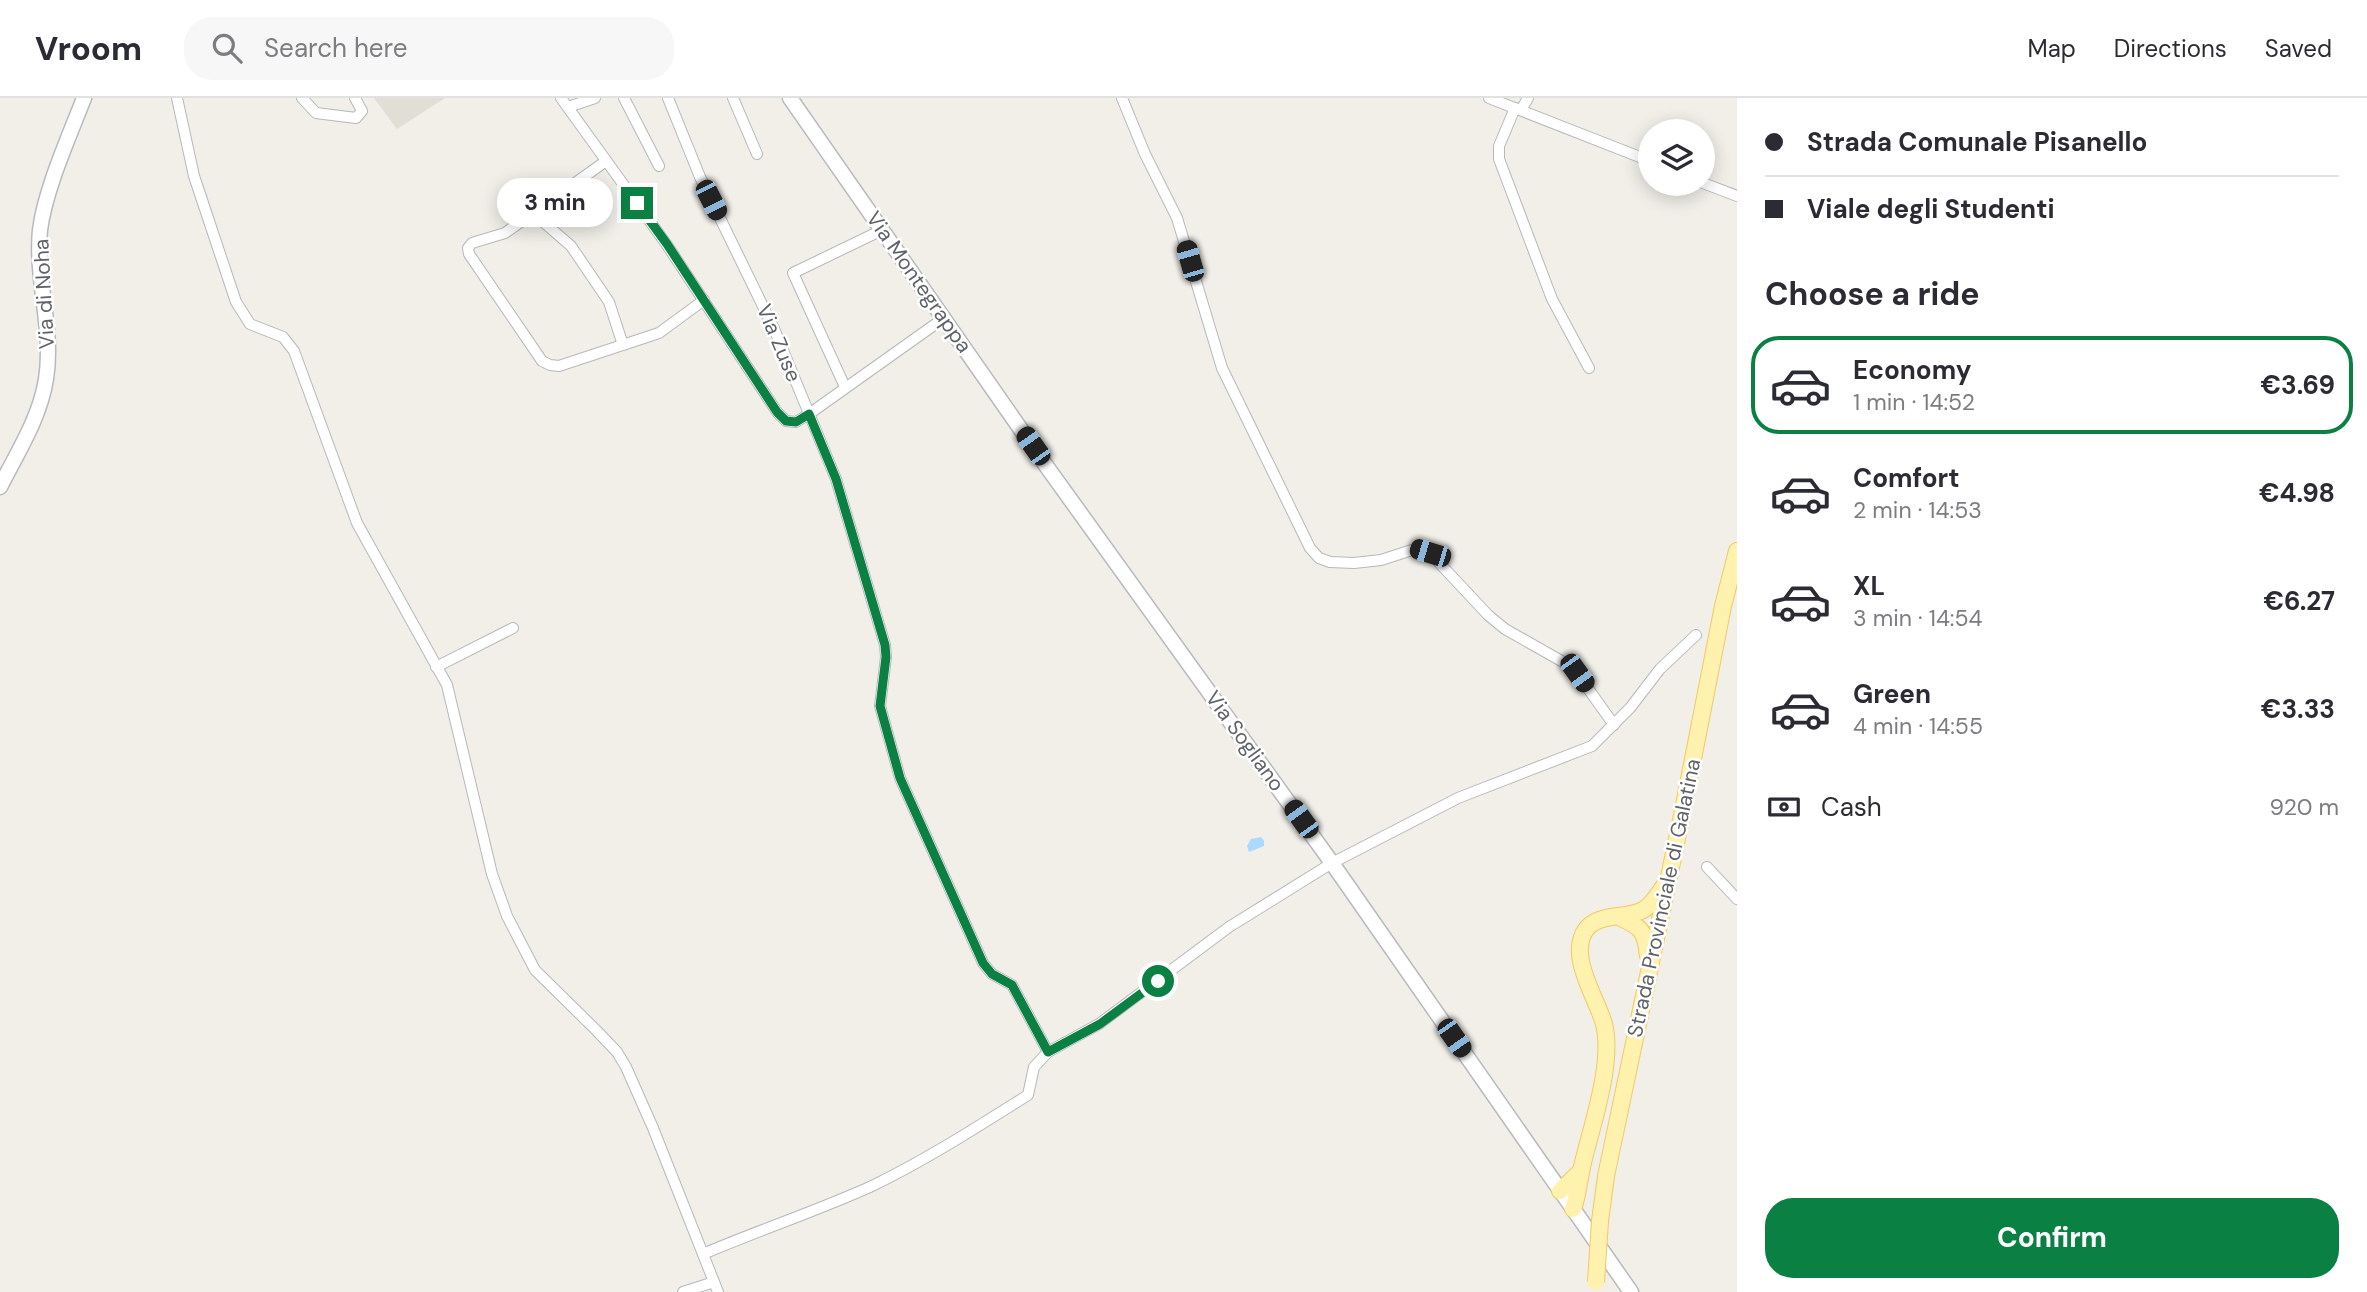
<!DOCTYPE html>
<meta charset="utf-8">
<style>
:root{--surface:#fff;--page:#f7f7f7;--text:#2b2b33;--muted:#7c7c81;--line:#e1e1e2;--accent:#0b8043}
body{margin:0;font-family:"DM Sans",sans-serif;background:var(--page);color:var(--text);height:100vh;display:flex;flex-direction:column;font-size:26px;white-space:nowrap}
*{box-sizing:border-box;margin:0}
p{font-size:23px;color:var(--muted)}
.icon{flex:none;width:38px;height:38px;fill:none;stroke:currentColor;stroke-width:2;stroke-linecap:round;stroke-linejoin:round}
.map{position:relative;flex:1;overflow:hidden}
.side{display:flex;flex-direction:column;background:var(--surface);width:630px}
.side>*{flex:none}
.banner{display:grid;align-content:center;height:154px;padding:0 28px;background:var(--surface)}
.controls{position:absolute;left:1638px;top:21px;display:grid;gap:14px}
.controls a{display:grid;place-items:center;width:77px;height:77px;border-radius:50%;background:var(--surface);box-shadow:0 4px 18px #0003;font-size:35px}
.end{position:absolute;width:32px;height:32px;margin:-16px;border:9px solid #0b8043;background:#fff;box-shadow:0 0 0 4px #fff}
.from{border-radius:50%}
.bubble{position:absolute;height:49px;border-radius:24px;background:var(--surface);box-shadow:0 4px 18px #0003;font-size:23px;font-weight:700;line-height:49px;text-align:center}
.car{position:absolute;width:21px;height:42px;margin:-21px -10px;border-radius:9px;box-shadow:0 0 5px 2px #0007;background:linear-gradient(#222 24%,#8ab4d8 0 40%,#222 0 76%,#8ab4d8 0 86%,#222 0)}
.banner b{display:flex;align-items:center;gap:24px;height:66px;font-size:26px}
.banner b+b{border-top:2px solid var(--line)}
.banner i{width:18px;height:18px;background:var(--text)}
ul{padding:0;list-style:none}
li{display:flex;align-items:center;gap:21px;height:98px;margin:0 14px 10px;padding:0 14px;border:4px solid transparent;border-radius:28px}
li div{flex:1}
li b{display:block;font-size:26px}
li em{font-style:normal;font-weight:700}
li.current{border-color:var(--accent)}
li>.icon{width:63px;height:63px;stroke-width:1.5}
h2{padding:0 28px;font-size:32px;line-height:84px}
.pay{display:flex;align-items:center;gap:18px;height:77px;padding:0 28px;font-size:26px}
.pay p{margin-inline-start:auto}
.primary-button{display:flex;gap:14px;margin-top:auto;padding:14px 28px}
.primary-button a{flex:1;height:80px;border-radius:28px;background:var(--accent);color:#fff;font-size:28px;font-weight:700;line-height:80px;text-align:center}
header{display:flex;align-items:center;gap:42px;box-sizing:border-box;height:98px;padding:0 35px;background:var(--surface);border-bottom:2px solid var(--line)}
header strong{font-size:33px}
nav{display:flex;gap:38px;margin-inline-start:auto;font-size:24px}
.search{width:490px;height:63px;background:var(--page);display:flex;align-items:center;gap:18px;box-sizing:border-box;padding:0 24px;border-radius:28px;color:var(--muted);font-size:26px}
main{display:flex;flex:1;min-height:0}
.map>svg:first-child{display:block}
.education{fill:#e1ded6}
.water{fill:#aadaff}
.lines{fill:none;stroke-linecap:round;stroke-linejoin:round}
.street-casing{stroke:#b5b8bc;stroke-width:12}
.secondary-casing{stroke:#b6babf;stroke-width:17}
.primary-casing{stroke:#f2c960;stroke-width:18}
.street{stroke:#fff;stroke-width:10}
.secondary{stroke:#fff;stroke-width:14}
.primary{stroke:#fff2af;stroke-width:16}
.primary-bridge-casing{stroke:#f2c960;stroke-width:18;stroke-linecap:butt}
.primary-bridge{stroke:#fff2af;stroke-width:16}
.route{stroke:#0b8043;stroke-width:9}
.labels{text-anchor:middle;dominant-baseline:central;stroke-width:5;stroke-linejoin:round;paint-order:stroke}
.street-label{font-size:21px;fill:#5f6368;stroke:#fff}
</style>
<header>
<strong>Vroom</strong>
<div class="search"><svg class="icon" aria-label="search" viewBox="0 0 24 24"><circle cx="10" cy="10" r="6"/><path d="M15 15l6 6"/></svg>Search here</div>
<nav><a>Map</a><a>Directions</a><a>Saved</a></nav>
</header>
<main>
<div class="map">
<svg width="1737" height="1194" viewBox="0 0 1737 1194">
<rect width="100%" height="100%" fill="#f1efe8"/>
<polygon class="education" points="374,0 445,0 397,31"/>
<polygon class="water" points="1261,739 1264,743 1264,748 1249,754 1247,748 1251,741"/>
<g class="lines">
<g class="street-casing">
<g id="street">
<polyline points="177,0 194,78 236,204 250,226 283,239 294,253 357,425 447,587 492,776 507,818 535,872 596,932 617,954 626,969 653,1030 718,1194"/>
<polyline points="302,0 316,15 356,20 362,13 355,0"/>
<polyline points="561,0 667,147 777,314 786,323 796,324 809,316 944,220"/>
<polyline points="624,0 659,68"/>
<polyline points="668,0 700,79 775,233 836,381 885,547 886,559 880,608 900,680 983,865 992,876 1012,887 1048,954"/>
<polyline points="733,0 757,56"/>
<polyline points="1122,0 1145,56 1177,120 1222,270 1310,450 1319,460 1330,464 1354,465 1381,462 1415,451 1430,455 1488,517 1505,531 1565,565 1577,575 1614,627"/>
<polyline points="1489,0 1650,63"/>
<polyline points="568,9 595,0"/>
<polyline points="1515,10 1499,48 1499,61 1552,201 1589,270"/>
<polyline points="1521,12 1528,0"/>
<polyline points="606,63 505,135 472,145 468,150 469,156 542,263 550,267 559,268 659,235 704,202"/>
<polyline points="1703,85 1737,98"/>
<polyline points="533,115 571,148 609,204 623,247"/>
<polyline points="845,289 793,175 882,132"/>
<polyline points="436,569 513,530"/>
<polyline points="1707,769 1737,801"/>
<path d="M703 1156C759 1132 817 1113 872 1088 926 1062 977 1029 1028 997L1034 969 1048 954 1099 926 1229 829 1332 765 1458 700 1592 648 1630 610 1660 571 1696 537"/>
<polyline points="683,1194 714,1184"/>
</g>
</g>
<g class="secondary-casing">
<g id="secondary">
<polyline points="790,0 1047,369 1332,765 1631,1194"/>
<path d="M0 389C17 355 40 320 46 281 54 232 35 181 40 132 45 92 69 39 84 0"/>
</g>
</g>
<g class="primary-casing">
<g id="primary">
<path d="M1619 819C1642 830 1645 832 1648 858"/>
<polyline points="1560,1093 1581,1073"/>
<path d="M1573 1111C1578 1097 1579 1083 1582 1069 1591 1029 1614 966 1604 926 1597 900 1566 856 1587 830 1600 815 1626 821 1643 812 1652 807 1658 796 1664 788"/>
<polyline points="1600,1123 1606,1078 1682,717 1723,508 1737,453"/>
</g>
</g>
<use href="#street" class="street"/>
<use href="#secondary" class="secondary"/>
<use href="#primary" class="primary"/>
<g class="primary-bridge-casing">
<polyline id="primary-bridge" points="1596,1184 1600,1123"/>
</g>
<use href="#primary-bridge" class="primary-bridge"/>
</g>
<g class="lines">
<polyline class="route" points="637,105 667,146 777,314 786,323 796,324 809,316 836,381 885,547 886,559 880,608 900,680 983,865 992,876 1012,887 1048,954 1100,926 1158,883"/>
</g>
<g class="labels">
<g class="street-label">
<text transform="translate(919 184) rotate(55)">Via Montegrappa</text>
<text transform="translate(44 196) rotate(-93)">Via di Noha</text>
<text transform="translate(779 245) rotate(67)">Via Zuse</text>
<text transform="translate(1245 643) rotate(54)">Via Sogliano</text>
<text transform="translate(1664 800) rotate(-78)">Strada Provinciale di Galatina</text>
</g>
</g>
</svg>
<div class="controls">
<a><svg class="icon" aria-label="layers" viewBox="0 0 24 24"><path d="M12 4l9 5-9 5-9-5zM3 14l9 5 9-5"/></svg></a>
</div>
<i class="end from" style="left:1158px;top:883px"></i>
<i class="end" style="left:637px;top:105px"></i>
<div class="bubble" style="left:497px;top:80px;width:116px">3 min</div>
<i class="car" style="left:711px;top:102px;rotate:153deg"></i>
<i class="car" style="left:1190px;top:163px;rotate:344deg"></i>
<i class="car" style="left:1033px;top:348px;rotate:325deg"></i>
<i class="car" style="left:1430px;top:455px;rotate:287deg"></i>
<i class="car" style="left:1577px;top:575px;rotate:144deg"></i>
<i class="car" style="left:1301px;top:721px;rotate:324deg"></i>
<i class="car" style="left:1454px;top:940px;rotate:145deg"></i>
</div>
<section class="side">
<div class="banner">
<b><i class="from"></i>Strada Comunale Pisanello</b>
<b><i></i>Viale degli Studenti</b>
</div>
<h2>Choose a ride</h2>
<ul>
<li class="current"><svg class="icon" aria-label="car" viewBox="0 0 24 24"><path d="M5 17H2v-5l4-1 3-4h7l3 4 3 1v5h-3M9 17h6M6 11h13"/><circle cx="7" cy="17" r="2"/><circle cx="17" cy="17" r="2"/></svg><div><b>Economy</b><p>1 min · 14:52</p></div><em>€3.69</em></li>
<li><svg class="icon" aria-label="car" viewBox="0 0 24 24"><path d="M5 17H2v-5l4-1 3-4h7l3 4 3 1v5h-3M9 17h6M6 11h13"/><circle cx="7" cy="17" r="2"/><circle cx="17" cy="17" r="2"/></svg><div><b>Comfort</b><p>2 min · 14:53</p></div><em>€4.98</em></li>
<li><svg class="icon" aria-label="car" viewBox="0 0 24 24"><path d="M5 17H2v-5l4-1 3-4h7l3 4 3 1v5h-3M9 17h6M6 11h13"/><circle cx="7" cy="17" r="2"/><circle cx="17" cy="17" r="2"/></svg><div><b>XL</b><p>3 min · 14:54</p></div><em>€6.27</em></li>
<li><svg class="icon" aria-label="car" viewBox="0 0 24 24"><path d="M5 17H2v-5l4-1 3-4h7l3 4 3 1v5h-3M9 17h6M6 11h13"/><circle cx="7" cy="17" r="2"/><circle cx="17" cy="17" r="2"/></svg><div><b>Green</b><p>4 min · 14:55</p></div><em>€3.33</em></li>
</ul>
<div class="pay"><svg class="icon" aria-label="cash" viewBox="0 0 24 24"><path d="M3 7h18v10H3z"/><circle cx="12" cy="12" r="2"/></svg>Cash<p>920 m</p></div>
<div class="primary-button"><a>Confirm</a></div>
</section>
</main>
